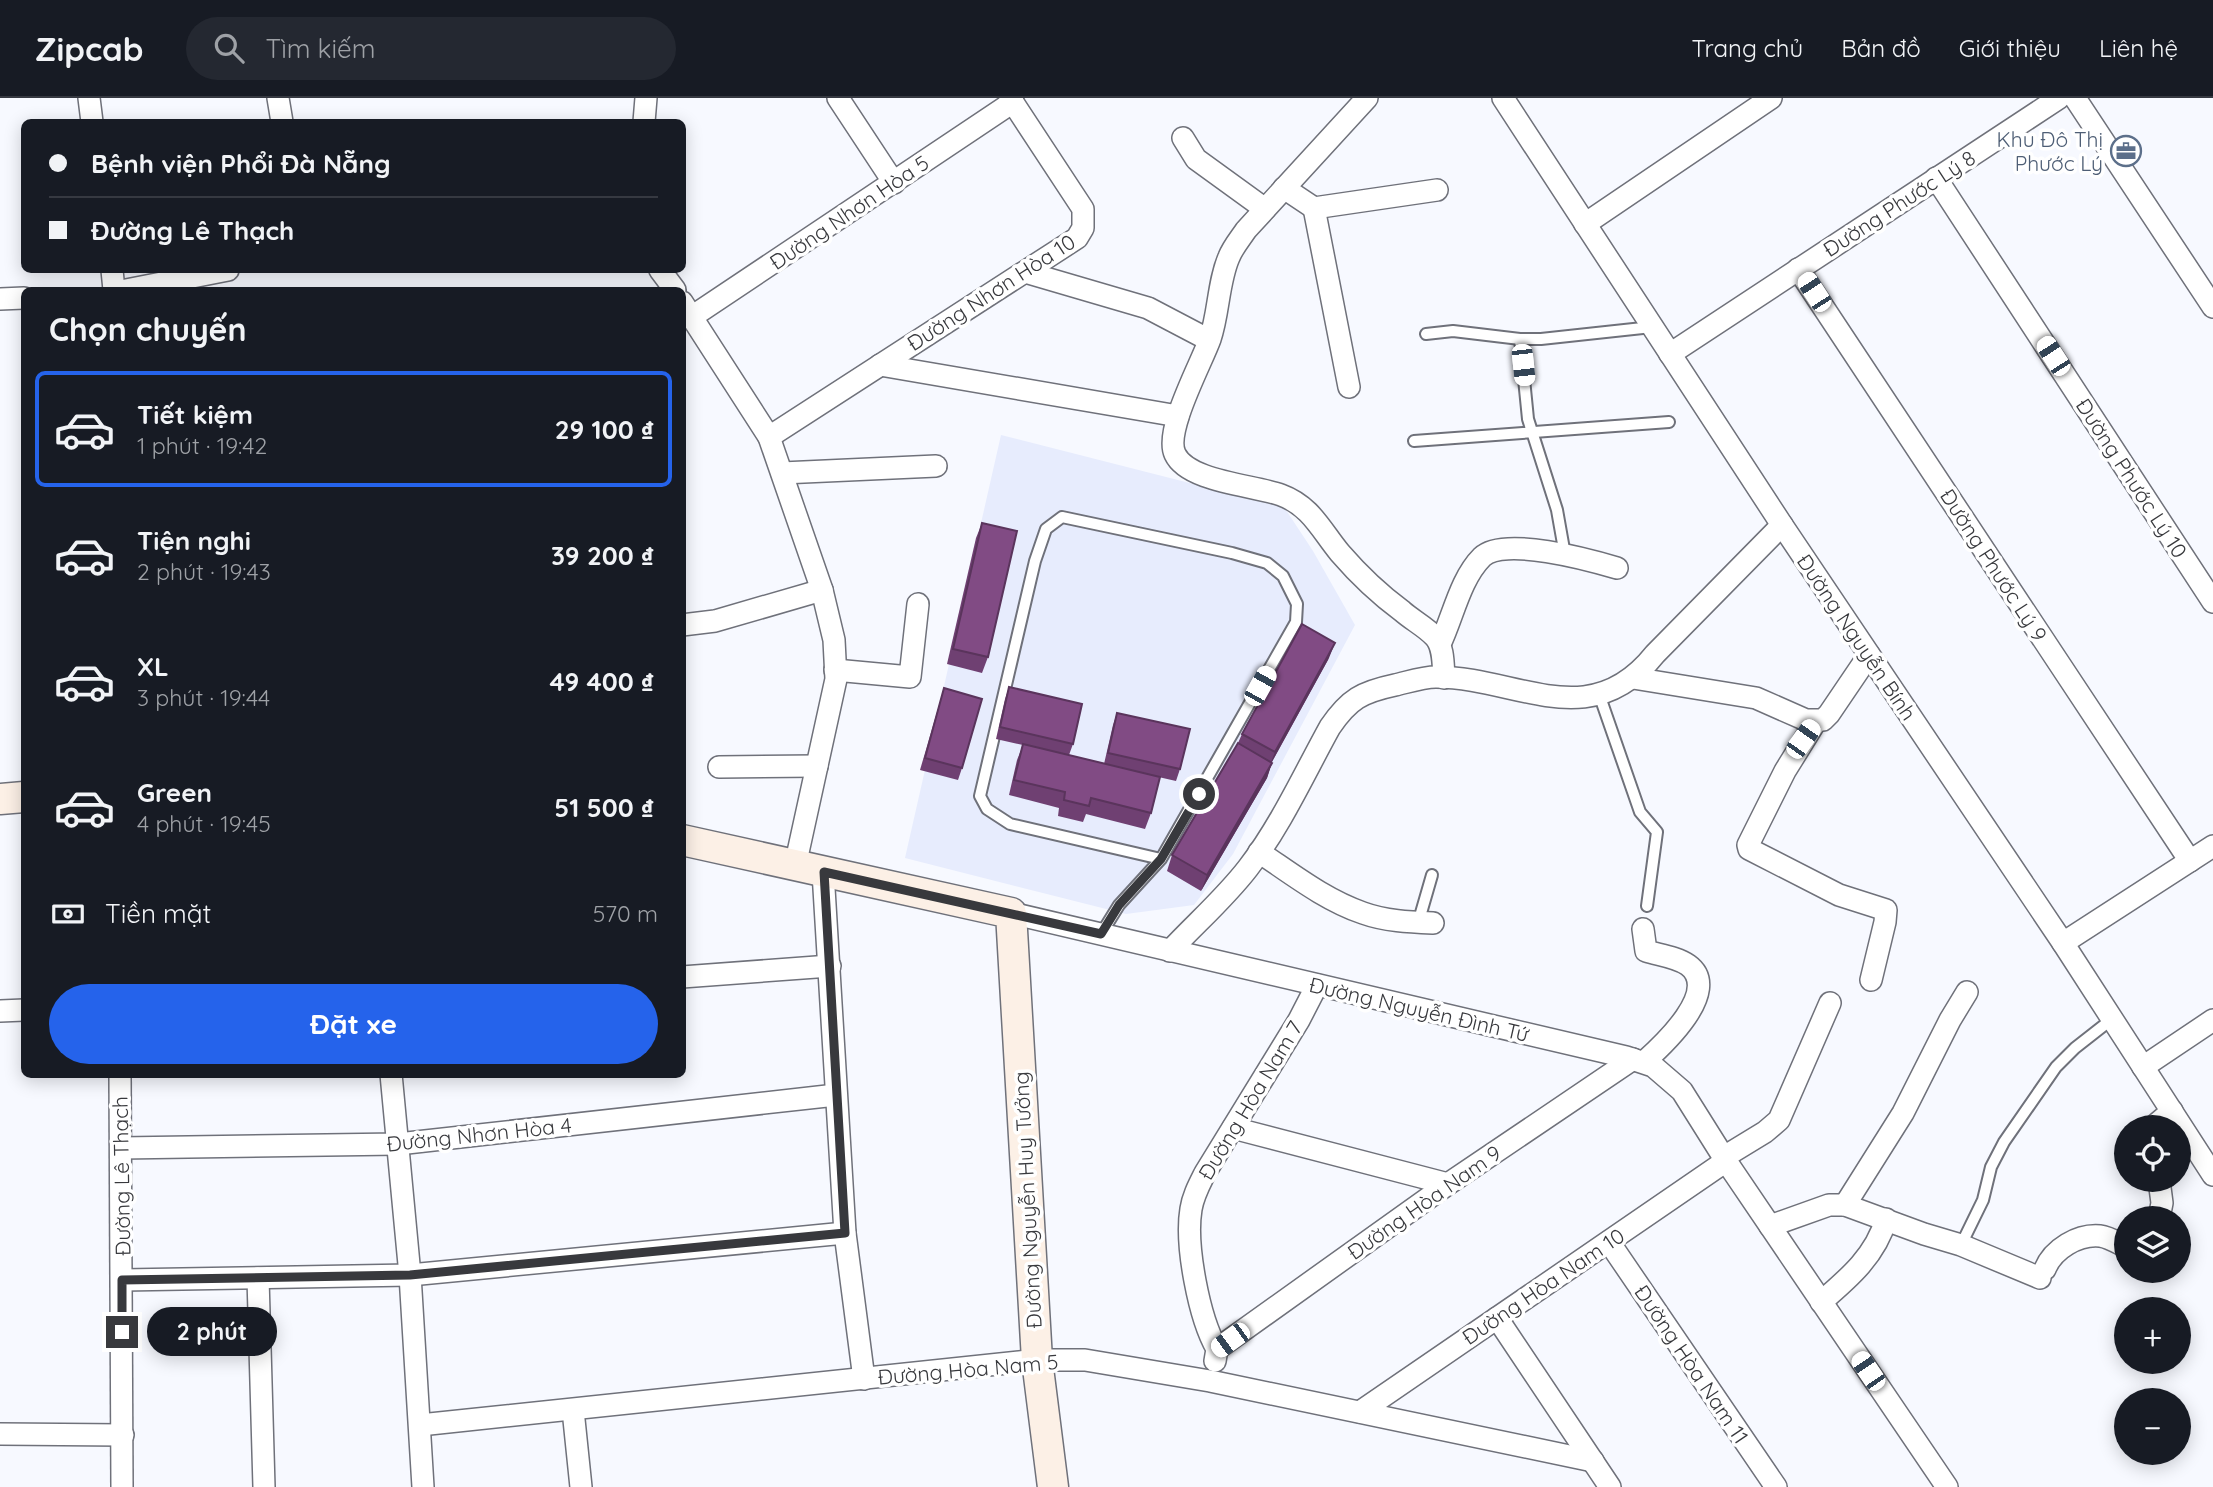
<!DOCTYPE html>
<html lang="vi">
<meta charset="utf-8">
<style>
:root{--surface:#171b24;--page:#242831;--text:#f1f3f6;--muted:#9ea1a6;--line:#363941;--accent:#2563eb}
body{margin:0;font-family:Quicksand,sans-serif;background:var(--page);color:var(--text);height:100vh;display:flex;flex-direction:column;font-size:26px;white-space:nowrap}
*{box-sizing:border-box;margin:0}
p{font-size:23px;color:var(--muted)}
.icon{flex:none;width:38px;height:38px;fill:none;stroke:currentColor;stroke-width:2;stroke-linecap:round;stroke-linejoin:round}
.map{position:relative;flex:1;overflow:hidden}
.drawer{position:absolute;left:21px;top:189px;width:665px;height:791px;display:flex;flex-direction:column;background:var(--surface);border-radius:10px;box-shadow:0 4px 18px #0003}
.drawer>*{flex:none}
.banner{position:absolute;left:21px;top:21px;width:665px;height:154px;border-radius:10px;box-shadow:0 4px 18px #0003;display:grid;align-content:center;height:154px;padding:0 28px;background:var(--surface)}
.tools{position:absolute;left:2114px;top:1017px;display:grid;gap:14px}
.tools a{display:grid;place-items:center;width:77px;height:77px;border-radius:50%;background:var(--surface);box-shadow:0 4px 18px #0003;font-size:35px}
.end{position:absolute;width:32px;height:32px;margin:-16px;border:9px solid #38393d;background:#fff;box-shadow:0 0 0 4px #fff}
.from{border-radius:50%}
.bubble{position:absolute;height:49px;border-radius:24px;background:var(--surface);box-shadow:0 4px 18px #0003;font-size:23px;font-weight:700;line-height:49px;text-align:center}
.car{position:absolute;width:21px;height:42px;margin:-21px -10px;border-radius:9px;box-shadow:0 0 5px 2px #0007;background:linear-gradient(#fff 24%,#345 0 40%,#fff 0 76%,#345 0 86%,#fff 0)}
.banner b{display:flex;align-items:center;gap:24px;height:66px;font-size:26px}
.banner b+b{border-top:2px solid var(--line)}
.banner i{width:18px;height:18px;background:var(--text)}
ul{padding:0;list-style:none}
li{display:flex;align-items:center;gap:21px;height:116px;margin:0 14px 10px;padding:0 14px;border:4px solid transparent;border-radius:10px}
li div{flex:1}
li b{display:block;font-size:26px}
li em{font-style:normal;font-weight:700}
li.selected{border-color:var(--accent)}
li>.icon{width:63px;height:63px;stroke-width:1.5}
h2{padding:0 28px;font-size:32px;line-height:84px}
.pay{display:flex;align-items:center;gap:18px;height:77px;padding:0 28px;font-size:26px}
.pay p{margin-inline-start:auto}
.primary-button{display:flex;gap:14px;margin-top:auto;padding:14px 28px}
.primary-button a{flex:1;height:80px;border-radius:42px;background:var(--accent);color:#fff;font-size:28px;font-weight:700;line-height:80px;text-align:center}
header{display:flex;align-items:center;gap:42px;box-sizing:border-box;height:98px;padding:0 35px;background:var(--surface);border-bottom:2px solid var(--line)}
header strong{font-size:33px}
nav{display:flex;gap:38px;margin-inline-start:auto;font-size:24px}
.search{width:490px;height:63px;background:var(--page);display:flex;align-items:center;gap:18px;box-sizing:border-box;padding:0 24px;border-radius:38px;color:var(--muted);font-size:26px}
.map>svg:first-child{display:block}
.built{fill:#e7ecfd}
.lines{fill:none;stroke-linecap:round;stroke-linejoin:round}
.lane-casing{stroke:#6f717a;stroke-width:14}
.street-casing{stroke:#6f717a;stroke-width:24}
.secondary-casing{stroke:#6f717a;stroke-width:33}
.lane{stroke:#fff;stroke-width:10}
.street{stroke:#fff;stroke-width:21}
.secondary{stroke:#fcf0e6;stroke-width:30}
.wall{fill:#6f4072}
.shaded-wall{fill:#5a345c}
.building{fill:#814b84;stroke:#5a345c;stroke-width:2}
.route{stroke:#38393d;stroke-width:9}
.labels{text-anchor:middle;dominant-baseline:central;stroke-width:7;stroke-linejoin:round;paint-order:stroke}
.service-label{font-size:21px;fill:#4e5e75;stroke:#fff;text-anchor:end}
.street-label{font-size:21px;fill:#38393d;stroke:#fff}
</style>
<header>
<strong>Zipcab</strong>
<div class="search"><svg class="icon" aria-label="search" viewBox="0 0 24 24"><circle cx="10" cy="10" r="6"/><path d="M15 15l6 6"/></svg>Tìm kiếm</div>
<nav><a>Trang chủ</a><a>Bản đồ</a><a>Giới thiệu</a><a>Liên hệ</a></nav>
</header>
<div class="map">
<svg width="2213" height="1389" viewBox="0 0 2213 1389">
<rect width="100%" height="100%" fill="#f7f9ff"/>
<polygon class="built" points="1001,337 1284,409 1313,453 1355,527 1233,756 1194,807 1126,816 905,760"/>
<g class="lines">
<g class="lane-casing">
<g id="lane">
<polyline points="1426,236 1453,233 1520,241 1541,241 1652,229"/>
<polyline points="1520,241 1528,321 1557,412 1565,457"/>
<polyline points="1414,343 1669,324"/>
<polyline points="1599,596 1640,714 1657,734 1647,808"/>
<polyline points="1421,824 1421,815 1432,777"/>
<polyline points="1101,836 1119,807 1161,761 1296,524 1297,506 1283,478 1267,465 1232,455 1062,419 1046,431 1035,463 980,698 987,711 1010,726 1161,761"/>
<polyline points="1961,1147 1983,1102 1991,1069 2004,1044 2056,969 2075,950 2112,921"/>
</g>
</g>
<g class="street-casing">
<g id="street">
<polyline points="89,0 92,24"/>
<polyline points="278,0 282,24"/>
<polyline points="838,0 894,85"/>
<path d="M1367 0 1246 132C1240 141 1233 149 1229 159 1218 184 1219 215 1210 241 1201 266 1164 333 1175 356 1188 384 1254 387 1281 397 1311 408 1321 432 1340 455 1359 477 1379 496 1402 513 1412 522 1426 529 1435 539 1444 549 1443 567 1444 580"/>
<polyline points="1503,0 1782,427 2063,845 2213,1077"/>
<polyline points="2075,0 2213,209"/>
<polyline points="644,24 646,0"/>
<polyline points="1183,40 1196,61 1265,111"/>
<polyline points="1936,80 2213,504"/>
<polyline points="1284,90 1314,110 1437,92"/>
<polyline points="1314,110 1349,289"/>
<polyline points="1585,126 1771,0"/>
<polyline points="1798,171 2190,763"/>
<polyline points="112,172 114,192"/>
<polyline points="660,172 675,192"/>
<polyline points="1025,174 1148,210 1209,242"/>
<polyline points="126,192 228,172"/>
<polyline points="0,201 24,200"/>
<polyline points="682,204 769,339 822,492 834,542 836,581 795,768"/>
<polyline points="682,220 693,218 1013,4"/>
<polyline points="1670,256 2059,0"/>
<polyline points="880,267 1178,318"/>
<polyline points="769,339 1077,140 1083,130 1083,111 1010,0"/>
<polyline points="782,375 936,368"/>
<polyline points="682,527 715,523 822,492"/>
<path d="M1440 546C1453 519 1460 481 1482 459 1503 438 1590 462 1617 470"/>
<polyline points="835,572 910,579 918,506"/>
<polyline points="1633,580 1756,600 1806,622 1823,622 1829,616 1869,557"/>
<polyline points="1816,623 1785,673 1748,747 1749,751 1839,797 1886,812 1885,824 1871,882"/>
<polyline points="719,669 817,668"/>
<path d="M1259 754C1292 776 1325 802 1363 815 1385 823 1409 824 1433 825"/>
<polyline points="823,774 845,1135 864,1281"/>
<polyline points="1011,815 1626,959 1653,968 1682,993 1726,1063 1947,1389"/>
<path d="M1643 831 1646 853C1659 857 1677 859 1688 867 1723 892 1662 948 1644 964"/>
<polyline points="2063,845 2213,748"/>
<path d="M1170 853C1196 825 1225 800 1248 770 1281 727 1304 676 1330 629 1349 601 1362 594 1395 587 1408 584 1423 579 1436 579 1517 579 1590 638 1655 556L1782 427"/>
<polyline points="682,879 830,868"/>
<polyline points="0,913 24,912"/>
<polyline points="2143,969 2213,922"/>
<polyline points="120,976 122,1389"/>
<polyline points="391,976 410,1177 423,1389"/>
<polyline points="2153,1029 2172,1013"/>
<polyline points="1233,1030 1448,1086"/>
<polyline points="121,1050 398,1046 836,997"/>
<polyline points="1724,1059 1765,1034 1779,1022 1830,905"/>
<polyline points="2159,1082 2162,1105 2159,1120"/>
<polyline points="1845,1107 1903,1015 1950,922 1967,894"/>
<polyline points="1770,1128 1829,1107 1845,1107 1924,1136 1961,1147 2040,1180"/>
<polyline points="1609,1144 1776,1389"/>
<path d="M2045 1171C2053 1151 2078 1136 2100 1138 2109 1139 2118 1145 2126 1149"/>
<polyline points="258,1180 264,1389"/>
<polyline points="123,1182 410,1177 845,1135"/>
<path d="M1821 1204C1849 1180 1876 1157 1886 1121"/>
<polyline points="1497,1220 1610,1389"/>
<polyline points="1217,1251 1448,1086 1633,961"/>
<path d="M1215 1263 1217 1251C1199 1220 1185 1147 1191 1111 1193 1098 1199 1087 1205 1075L1299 922 1317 887"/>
<polyline points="573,1312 581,1389"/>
<polyline points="1360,1314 1726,1063"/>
<polyline points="420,1327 1037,1262 1085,1262 1210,1283 1593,1363"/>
<polyline points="0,1336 123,1337"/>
</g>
</g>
<g class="secondary-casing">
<g id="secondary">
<polyline points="0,701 24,699"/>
<polyline points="682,742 1011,815 1037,1262 1053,1389"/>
</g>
</g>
<use href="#lane" class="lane"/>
<use href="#street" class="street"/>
<use href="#secondary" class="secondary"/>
</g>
<g class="wall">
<polygon points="982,425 988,559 982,575 947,566 976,440"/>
<polygon points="1329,560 1272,664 1267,680 1201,793 1167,773 1172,757 1238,645 1242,636"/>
<polygon points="1009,589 1073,646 1069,657 1104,666 1113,627 1117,615 1180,671 1176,683 1154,678 1151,715 1145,731 1086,716 1083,724 1058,718 1059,710 1009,697 1017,662 1023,647 996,641 1005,601"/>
<polygon points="944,590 962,670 958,682 920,672"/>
</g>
<g class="shaded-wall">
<polygon points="1335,545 1329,560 1269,669 1275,654"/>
<polygon points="1272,665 1267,680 1201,793 1207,777"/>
</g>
<g class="building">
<polygon points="982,425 1017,433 988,559 953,551"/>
<polygon points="1302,526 1335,545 1275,654 1242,636"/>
<polygon points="1009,589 1082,606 1073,646 1000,629"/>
<polygon points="944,590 982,601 962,670 925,660"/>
<polygon points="1117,615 1190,631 1180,671 1108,655"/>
<polygon points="1238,645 1272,665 1207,777 1172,757"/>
<polygon points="1023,646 1160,679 1151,715 1091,700 1089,708 1064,702 1065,694 1014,682"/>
</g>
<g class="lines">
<polyline class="route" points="122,1234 122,1182 410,1177 845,1135 824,774 1101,836 1119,807 1161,761 1199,696"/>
</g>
<defs>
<g id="office-ring" transform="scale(1.575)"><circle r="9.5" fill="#fff" stroke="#5c6f8a" stroke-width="1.5"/><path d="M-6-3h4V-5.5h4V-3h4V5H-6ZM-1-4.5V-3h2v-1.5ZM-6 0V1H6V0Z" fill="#5c6f8a"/></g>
</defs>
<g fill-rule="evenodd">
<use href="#office-ring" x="2126" y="53"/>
</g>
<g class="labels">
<g class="service-label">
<text x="2103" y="41">Khu Đô Thị<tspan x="2103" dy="24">Phước Lý</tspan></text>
</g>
<g class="street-label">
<text transform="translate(1899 105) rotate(-33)">Đường Phước Lý 8</text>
<text transform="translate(849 114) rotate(-34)">Đường Nhơn Hòa 5</text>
<text transform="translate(991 194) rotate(-33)">Đường Nhơn Hòa 10</text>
<text transform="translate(2132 380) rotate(57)">Đường Phước Lý 10</text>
<text transform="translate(1994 467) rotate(57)">Đường Phước Lý 9</text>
<text transform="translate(1857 539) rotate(56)">Đường Nguyễn Bính</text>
<text transform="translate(1419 911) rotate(13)">Đường Nguyễn Đình Tứ</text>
<text transform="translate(1250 1002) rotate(-59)">Đường Hòa Nam 7</text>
<text transform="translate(479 1036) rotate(-6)">Đường Nhơn Hòa 4</text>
<text transform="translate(121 1078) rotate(-91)">Đường Lê Thạch</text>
<text transform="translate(1027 1102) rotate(-93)">Đường Nguyễn Huy Tưởng</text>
<text transform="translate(1424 1104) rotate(-35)">Đường Hòa Nam 9</text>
<text transform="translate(1543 1188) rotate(-34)">Đường Hòa Nam 10</text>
<text transform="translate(1692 1266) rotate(56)">Đường Hòa Nam 11</text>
<text transform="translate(968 1271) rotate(-5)">Đường Hòa Nam 5</text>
</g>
</g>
</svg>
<div class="tools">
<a><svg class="icon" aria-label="locate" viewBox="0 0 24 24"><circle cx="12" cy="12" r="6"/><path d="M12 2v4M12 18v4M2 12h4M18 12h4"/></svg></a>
<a><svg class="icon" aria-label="layers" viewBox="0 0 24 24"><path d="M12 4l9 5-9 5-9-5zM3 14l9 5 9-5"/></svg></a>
<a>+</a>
<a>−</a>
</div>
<i class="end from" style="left:1199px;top:696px"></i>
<i class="end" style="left:122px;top:1234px"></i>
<div class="bubble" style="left:147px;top:1209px;width:130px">2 phút</div>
<i class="car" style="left:1814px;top:194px;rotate:327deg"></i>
<i class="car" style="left:2053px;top:258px;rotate:327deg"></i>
<i class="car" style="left:1523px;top:267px;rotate:174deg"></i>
<i class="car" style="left:1260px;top:588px;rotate:29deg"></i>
<i class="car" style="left:1803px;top:641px;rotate:35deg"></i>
<i class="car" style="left:1230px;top:1242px;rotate:234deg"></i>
<i class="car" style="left:1868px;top:1273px;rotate:326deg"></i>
<div class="banner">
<b><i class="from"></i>Bệnh viện Phổi Đà Nẵng</b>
<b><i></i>Đường Lê Thạch</b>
</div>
<section class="drawer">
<h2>Chọn chuyến</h2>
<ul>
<li class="selected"><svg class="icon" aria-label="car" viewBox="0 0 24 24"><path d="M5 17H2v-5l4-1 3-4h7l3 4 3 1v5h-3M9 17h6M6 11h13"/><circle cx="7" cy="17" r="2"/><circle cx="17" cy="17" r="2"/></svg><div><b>Tiết kiệm</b><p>1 phút · 19:42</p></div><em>29 100 ₫</em></li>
<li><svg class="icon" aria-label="car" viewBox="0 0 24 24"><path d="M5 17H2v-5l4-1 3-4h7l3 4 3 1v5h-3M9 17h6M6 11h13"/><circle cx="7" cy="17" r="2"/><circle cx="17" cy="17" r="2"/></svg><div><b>Tiện nghi</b><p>2 phút · 19:43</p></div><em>39 200 ₫</em></li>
<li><svg class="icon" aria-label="car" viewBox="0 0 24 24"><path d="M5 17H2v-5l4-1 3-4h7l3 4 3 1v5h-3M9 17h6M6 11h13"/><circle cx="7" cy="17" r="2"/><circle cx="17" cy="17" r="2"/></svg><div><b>XL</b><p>3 phút · 19:44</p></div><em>49 400 ₫</em></li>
<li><svg class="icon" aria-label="car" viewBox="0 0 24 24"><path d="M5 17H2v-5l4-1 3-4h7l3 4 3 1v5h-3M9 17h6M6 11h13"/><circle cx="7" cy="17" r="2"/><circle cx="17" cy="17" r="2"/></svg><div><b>Green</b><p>4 phút · 19:45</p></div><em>51 500 ₫</em></li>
</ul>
<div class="pay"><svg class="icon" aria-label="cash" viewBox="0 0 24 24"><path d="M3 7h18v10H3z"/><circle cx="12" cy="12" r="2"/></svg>Tiền mặt<p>570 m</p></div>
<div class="primary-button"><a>Đặt xe</a></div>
</section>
</div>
